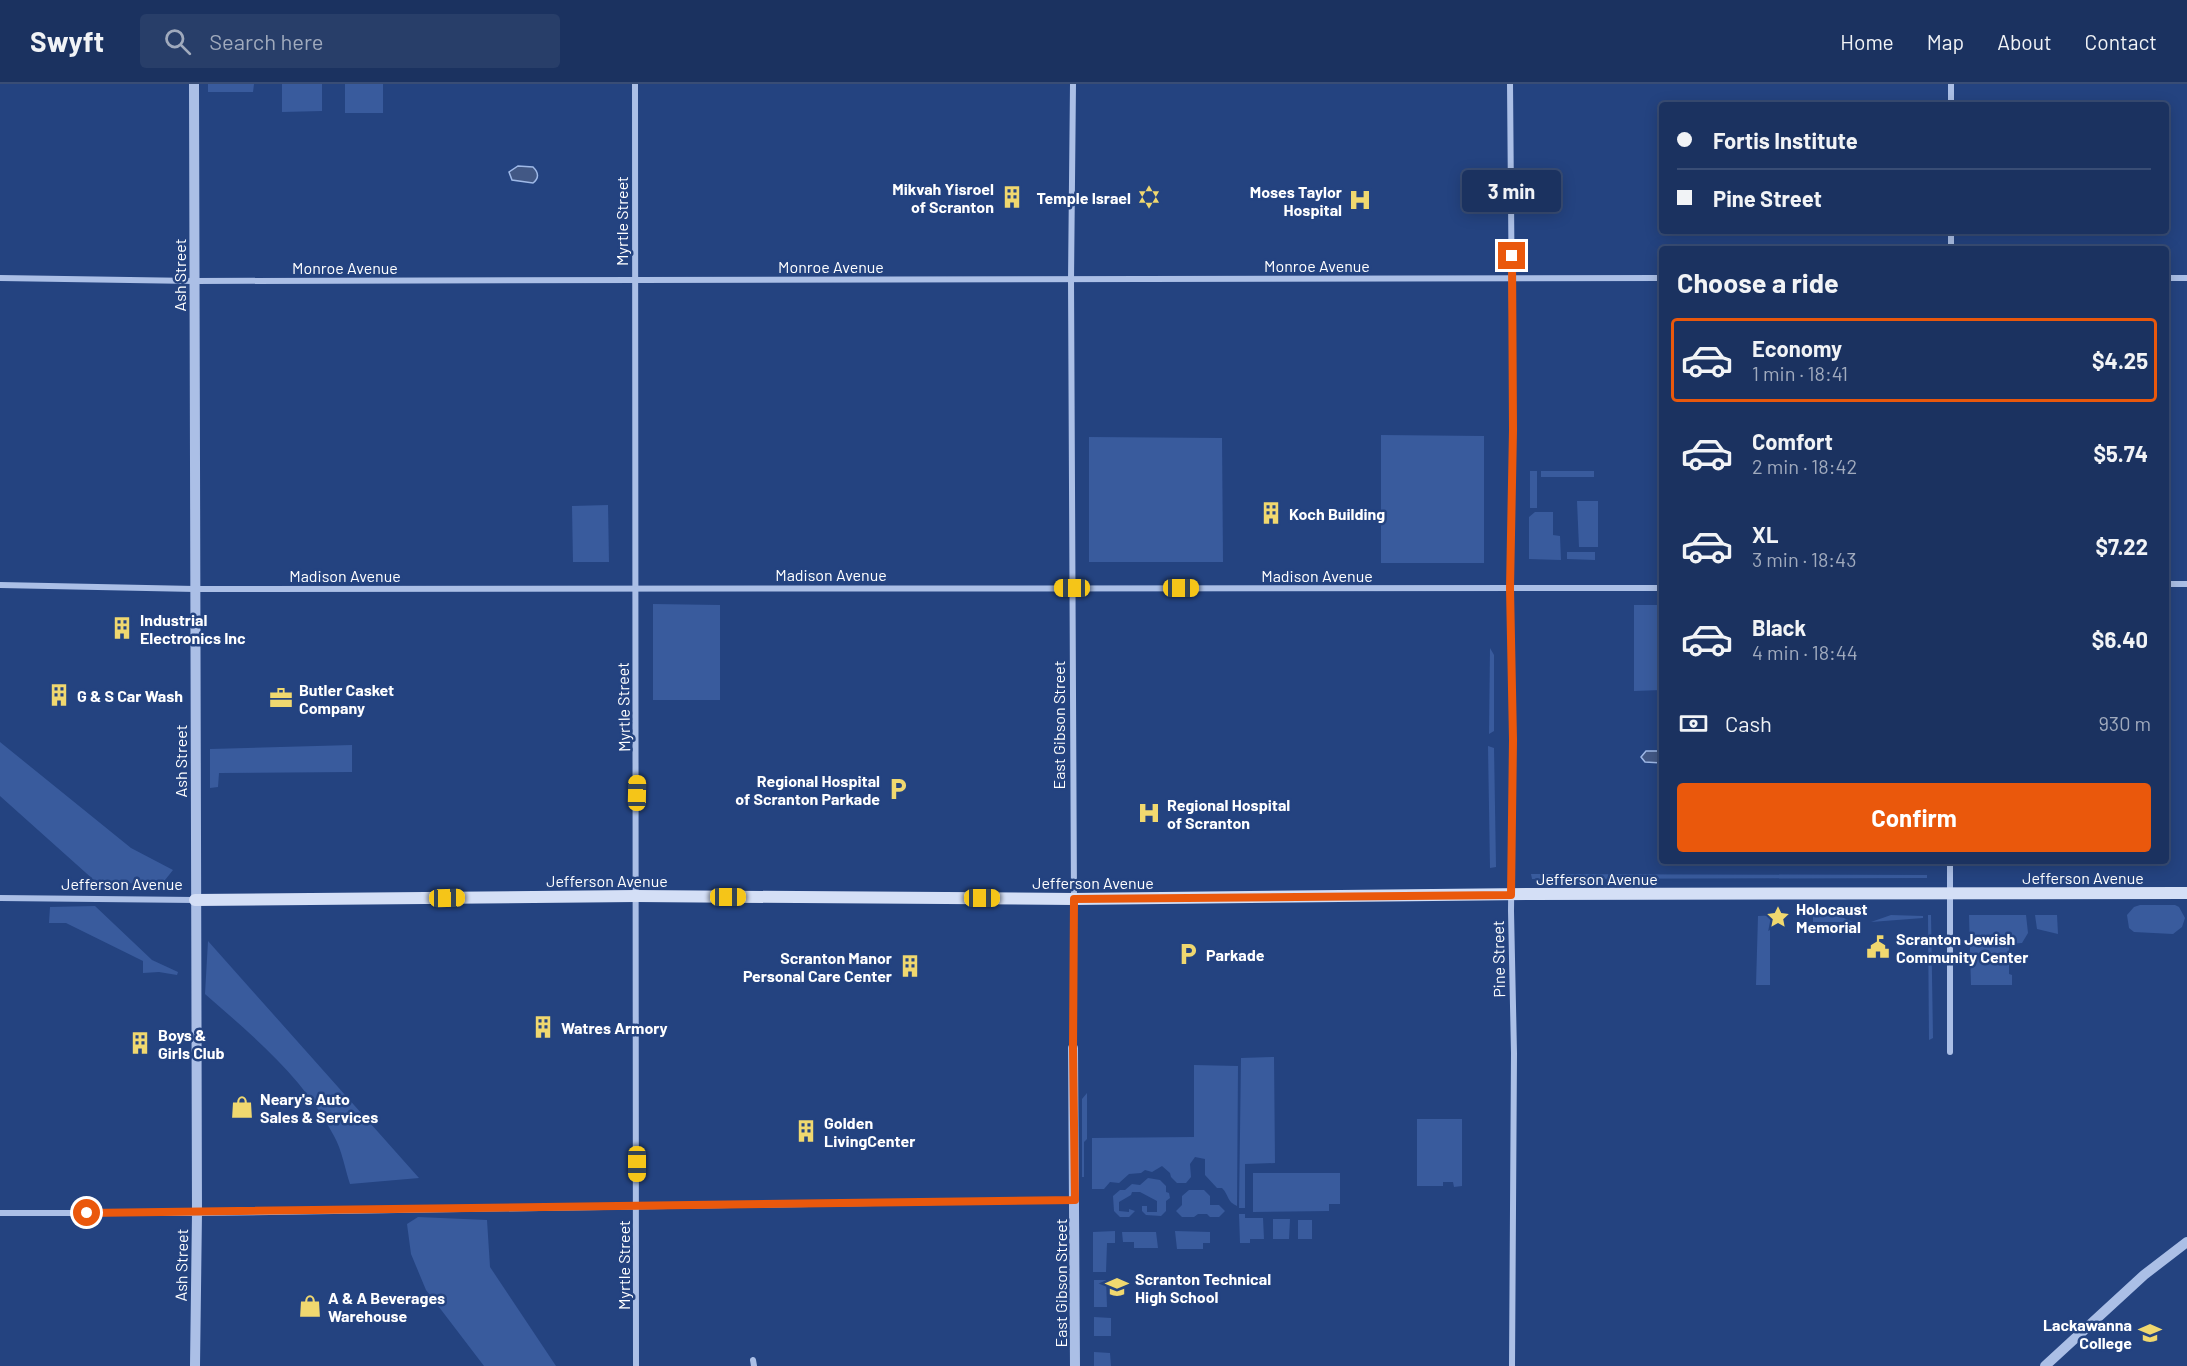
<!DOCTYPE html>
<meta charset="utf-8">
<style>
:root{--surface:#1b3260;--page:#283e69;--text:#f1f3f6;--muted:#a0aabd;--line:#394d75;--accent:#ea580c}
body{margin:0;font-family:Barlow,sans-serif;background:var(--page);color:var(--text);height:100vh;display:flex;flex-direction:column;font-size:22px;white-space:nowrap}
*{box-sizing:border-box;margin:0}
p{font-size:20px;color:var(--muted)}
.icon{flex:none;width:33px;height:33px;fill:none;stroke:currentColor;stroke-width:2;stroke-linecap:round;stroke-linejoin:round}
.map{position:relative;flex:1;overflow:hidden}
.panel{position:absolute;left:1659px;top:162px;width:510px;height:618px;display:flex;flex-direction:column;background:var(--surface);border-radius:6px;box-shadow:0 3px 15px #0003,0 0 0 2px var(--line)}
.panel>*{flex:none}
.banner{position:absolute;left:1659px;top:18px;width:510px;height:132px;border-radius:6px;box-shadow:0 3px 15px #0003,0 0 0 2px var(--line);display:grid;align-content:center;height:132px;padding:0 18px;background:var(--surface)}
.end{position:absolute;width:27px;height:27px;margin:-14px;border:8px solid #ea580c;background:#fff;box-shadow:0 0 0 3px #fff}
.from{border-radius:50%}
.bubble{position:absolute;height:42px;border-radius:6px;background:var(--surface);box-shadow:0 3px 15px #0003,0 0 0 2px var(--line);font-size:20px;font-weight:700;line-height:42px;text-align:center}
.car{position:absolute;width:18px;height:36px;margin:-18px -9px;border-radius:8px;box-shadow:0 0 4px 2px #0007;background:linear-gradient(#f5c518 24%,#345 0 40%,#f5c518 0 76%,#345 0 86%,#f5c518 0)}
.banner b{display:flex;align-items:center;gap:21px;height:57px;font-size:22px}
.banner b+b{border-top:2px solid var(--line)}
.banner i{width:15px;height:15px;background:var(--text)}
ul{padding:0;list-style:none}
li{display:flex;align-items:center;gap:18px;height:84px;margin:0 12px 9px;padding:0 6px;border:3px solid transparent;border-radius:6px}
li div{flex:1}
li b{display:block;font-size:22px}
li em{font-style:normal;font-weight:700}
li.selected{border-color:var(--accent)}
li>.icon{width:54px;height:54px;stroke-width:1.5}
h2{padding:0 18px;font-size:27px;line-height:72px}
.pay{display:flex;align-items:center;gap:15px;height:66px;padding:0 18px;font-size:22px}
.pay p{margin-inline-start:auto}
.cta{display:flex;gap:12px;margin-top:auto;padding:12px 18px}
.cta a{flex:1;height:69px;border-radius:6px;background:var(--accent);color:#fff;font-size:24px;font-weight:700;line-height:69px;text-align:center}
header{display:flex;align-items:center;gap:36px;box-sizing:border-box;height:84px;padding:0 30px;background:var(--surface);border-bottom:2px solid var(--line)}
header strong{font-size:28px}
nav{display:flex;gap:33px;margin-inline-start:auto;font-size:21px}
.search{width:420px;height:54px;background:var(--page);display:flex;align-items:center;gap:15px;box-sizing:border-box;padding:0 21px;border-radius:6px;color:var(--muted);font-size:22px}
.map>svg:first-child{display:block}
.green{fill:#395b9d}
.water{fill:#425885;stroke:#9fb9e7;stroke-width:1.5}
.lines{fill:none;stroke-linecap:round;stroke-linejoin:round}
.minor{stroke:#abbfe6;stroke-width:6}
.tertiary{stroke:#abbfe6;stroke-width:10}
.secondary{stroke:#d4dff6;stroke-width:12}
.route{stroke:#ea580c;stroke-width:8}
.labels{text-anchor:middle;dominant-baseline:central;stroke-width:5;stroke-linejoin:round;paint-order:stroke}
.poi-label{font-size:16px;font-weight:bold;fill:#fff;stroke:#244380;text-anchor:start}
.street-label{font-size:16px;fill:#fff;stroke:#244380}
</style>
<header>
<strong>Swyft</strong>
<div class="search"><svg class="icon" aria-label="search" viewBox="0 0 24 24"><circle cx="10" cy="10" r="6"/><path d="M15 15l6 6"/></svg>Search here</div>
<nav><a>Home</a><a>Map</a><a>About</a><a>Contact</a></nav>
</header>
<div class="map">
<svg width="2187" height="1282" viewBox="0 0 2187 1282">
<rect width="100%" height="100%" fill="#244380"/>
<g class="green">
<polygon points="208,0 254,0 253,8 208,8"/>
<polygon points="282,0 322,0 322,27 282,28"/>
<rect x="345" y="0" width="38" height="29"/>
<polygon points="1381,351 1484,352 1484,479 1381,479"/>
<polygon points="1089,353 1222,354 1223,478 1089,478"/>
<rect x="1530" y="387" width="7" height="37"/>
<rect x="1541" y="387" width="53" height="6"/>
<polygon points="1577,417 1598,417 1598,463 1579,463"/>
<polygon points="608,421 609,478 573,478 572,422"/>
<polygon points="1535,428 1553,428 1553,451 1560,452 1561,476 1529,475 1529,433"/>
<polygon points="1567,468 1595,468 1595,476 1567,475"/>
<polygon points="653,520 720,521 720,616 653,616"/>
<polygon points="1634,521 1662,521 1662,606 1634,607"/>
<polygon points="1490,564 1494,571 1494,647 1489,650"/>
<polygon points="0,658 131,764 173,786 161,801 95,797 0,712"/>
<polygon points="352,661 352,688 219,689 218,703 210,704 210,665"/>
<polygon points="1488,662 1494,664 1496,783 1490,784"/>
<polygon points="1531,790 1927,791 1927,794 1532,795"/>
<polygon points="2140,821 2175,821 2179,823 2185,834 2182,843 2173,850 2134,848 2129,844 2127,831 2134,823"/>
<polygon points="95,822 152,876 178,888 177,891 159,888 143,889 143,877 66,839 49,839 50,823"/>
<polygon points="1781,831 1780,838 1770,839 1770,901 1756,901 1758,832"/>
<polygon points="1891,831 1923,832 1923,834 1871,838"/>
<polygon points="1928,831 1931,831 1933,954 1929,956"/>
<polygon points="1969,831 2026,831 2028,849 2022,859 2009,860 2009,890 2012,891 2012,901 1971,901"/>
<polygon points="2035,831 2057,831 2058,850 2037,845"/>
<polygon points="1813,832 1839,832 1853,838 1813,838"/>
<path d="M208 857 419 1094 350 1100C345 1085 342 1066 334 1052 304 994 253 952 205 910Z"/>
<polygon points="1274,973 1275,1079 1245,1080 1245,1124 1239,1124 1241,974"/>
<path d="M1194 981 1238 982 1237 1122C1227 1118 1229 1111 1222 1104H1217L1205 1091V1075L1195 1073 1190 1080 1191 1093 1186 1099H1177L1171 1093 1170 1089 1162 1082 1152 1088 1145 1086 1141 1089 1129 1090 1119 1099 1110 1098 1104 1105H1092V1054L1194 1053Z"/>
<polygon points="1087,1009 1087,1055 1084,1058 1084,1093 1082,1093 1082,1015"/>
<polygon points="1417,1035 1462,1035 1462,1102 1454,1103 1453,1098 1443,1098 1443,1102 1417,1102"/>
<polygon points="1253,1089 1340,1089 1340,1120 1329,1120 1329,1127 1253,1128"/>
<polygon points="1148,1094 1160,1096 1166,1102 1166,1108 1169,1109 1170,1114 1166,1117 1166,1127 1161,1132 1146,1131 1142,1127 1142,1122 1147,1122 1147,1128 1157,1128 1157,1117 1140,1108 1132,1108 1131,1111 1119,1118 1119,1127 1129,1128 1129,1125 1135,1127 1129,1133 1120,1133 1114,1127 1113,1112 1120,1106 1125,1106 1132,1100 1140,1101"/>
<polygon points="1189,1106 1204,1106 1210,1112 1210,1121 1219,1121 1225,1127 1219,1133 1210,1133 1207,1130 1198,1130 1194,1133 1182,1133 1176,1127 1182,1121 1182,1112"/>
<polygon points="1239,1130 1245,1130 1245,1134 1263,1134 1264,1155 1250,1155 1250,1159 1240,1159"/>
<polygon points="418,1133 487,1136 490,1183 556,1282 484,1282 426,1206 411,1170 407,1140"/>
<polygon points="1273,1135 1290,1135 1289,1155 1273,1155"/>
<rect x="1298" y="1136" width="14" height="19"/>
<polygon points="1115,1147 1115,1159 1107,1159 1106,1188 1093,1188 1093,1148"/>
<polygon points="1175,1147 1210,1148 1210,1159 1203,1159 1203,1165 1177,1165"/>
<polygon points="1122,1148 1156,1148 1158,1164 1134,1164 1134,1158 1123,1158"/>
<polygon points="1094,1196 1106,1196 1107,1223 1094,1223"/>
<polygon points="1094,1233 1111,1234 1111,1252 1094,1252"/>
<polygon points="1094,1268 1110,1269 1111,1282 1094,1282"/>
</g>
<g class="water">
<path d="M518 82 533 83C539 89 539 94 533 99L512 96 509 88Z"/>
<polygon points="1646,667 1662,667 1662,679 1645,678 1641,673"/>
</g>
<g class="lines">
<g class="minor">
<polyline points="635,0 636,1282"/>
<polyline points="1073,0 1071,196 1074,815 1073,964"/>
<polyline points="1510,0 1513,346 1510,504 1513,656 1511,827 1514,969 1512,1282"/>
<polyline points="1951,0 1951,21"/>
<polyline points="1951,147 1951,165"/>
<polyline points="0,194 194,197 1662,194"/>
<polyline points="2166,194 2187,194"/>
<polyline points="2166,500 2187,500"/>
<polyline points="0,501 195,505 1662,504"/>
<polyline points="0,814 195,816"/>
<polyline points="1950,968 1950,777"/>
<polyline points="0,1129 197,1129 1074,1116"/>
<polyline points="753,1276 754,1282"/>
</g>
<g class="tertiary">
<polyline points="194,0 197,1129 195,1282"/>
<polyline points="1073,964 1075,1282"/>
<polyline points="2045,1282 2144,1191 2187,1158"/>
</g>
<polyline class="secondary" points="195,816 636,812 1074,815 1527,810 2187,809"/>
</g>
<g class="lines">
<polyline class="route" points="87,1129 1075,1116 1073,964 1074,815 1511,811 1513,656 1510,504 1513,346 1512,172"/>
</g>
<defs>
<g id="building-bare" transform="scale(1.8)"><path d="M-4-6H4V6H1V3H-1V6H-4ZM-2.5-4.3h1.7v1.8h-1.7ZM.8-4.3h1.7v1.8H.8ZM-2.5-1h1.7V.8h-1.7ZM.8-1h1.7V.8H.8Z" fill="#f0d86f" stroke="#244380" stroke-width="2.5" paint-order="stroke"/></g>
<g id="synagogue-bare" transform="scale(1.8)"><path d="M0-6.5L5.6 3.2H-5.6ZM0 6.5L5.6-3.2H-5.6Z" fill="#f0d86f" stroke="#244380" stroke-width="2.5" paint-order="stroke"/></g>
<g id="hospital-bare" transform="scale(1.8)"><path d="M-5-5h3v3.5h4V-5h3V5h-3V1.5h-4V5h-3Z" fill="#f0d86f" stroke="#244380" stroke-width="2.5" paint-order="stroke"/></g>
<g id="office-bare" transform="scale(1.8)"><path d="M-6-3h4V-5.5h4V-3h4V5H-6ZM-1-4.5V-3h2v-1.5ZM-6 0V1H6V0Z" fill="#f0d86f" stroke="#244380" stroke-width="2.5" paint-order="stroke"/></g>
<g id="parking-bare" transform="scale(1.8)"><path d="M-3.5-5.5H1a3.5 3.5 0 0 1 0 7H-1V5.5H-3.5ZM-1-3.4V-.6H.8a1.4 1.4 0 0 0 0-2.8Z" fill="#f0d86f" stroke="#244380" stroke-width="2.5" paint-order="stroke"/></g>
<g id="sight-bare" transform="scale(1.8)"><path d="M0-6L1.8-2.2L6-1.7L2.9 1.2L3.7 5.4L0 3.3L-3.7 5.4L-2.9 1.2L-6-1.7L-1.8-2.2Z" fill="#f0d86f" stroke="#244380" stroke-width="2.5" paint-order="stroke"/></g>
<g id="civic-bare" transform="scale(1.8)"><path d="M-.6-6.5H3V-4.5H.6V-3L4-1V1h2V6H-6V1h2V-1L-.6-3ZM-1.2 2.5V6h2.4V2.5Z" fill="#f0d86f" stroke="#244380" stroke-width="2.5" paint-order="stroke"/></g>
<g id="shop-bare" transform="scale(1.8)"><path d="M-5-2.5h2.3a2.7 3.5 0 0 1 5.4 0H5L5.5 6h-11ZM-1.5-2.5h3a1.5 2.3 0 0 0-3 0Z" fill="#f0d86f" stroke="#244380" stroke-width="2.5" paint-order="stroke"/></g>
<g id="school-bare" transform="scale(1.8)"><path d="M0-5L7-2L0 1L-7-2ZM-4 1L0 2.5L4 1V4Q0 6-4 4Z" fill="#f0d86f" stroke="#244380" stroke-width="2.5" paint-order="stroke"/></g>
<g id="university-bare" transform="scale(1.8)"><path d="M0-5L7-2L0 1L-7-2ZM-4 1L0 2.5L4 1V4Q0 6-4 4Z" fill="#f0d86f" stroke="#244380" stroke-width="2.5" paint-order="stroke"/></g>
</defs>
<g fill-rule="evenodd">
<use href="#building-bare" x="1012" y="113"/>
<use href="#synagogue-bare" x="1149" y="113"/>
<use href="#hospital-bare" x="1360" y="116"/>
<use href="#building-bare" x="1271" y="429"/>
<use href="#building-bare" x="122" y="544"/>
<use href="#building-bare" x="59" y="611"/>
<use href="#office-bare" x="281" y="614"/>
<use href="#parking-bare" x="898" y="705"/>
<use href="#hospital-bare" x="1149" y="729"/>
<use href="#sight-bare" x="1778" y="833"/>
<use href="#civic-bare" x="1878" y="863"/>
<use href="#parking-bare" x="1188" y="870"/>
<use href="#building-bare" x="910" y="882"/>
<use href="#building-bare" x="543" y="943"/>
<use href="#building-bare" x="140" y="959"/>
<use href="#shop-bare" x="242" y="1023"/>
<use href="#building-bare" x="806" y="1047"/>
<use href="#school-bare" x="1117" y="1203"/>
<use href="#shop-bare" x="310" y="1222"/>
<use href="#university-bare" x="2150" y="1249"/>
</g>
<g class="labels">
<g class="poi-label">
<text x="994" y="104" text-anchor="end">Mikvah Yisroel<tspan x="994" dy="18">of Scranton</tspan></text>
<text x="1342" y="107" text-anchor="end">Moses Taylor<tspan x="1342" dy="18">Hospital</tspan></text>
<text x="1131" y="113" text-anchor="end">Temple Israel</text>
<text x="1289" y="429">Koch Building</text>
<text x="140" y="535">Industrial<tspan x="140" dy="18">Electronics Inc</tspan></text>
<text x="299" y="605">Butler Casket<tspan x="299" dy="18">Company</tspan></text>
<text x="77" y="611">G &amp; S Car Wash</text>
<text x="880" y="696" text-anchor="end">Regional Hospital<tspan x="880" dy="18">of Scranton Parkade</tspan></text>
<text x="1167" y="720">Regional Hospital<tspan x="1167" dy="18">of Scranton</tspan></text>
<text x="1796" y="824">Holocaust<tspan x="1796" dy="18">Memorial</tspan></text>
<text x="1896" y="854">Scranton Jewish<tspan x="1896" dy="18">Community Center</tspan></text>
<text x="1206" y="870">Parkade</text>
<text x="892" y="873" text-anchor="end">Scranton Manor<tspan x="892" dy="18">Personal Care Center</tspan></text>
<text x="561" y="943">Watres Armory</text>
<text x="158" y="950">Boys &amp;<tspan x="158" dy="18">Girls Club</tspan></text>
<text x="260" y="1014">Neary's Auto<tspan x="260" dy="18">Sales &amp; Services</tspan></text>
<text x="824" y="1038">Golden<tspan x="824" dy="18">LivingCenter</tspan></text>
<text x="1135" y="1194">Scranton Technical<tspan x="1135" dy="18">High School</tspan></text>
<text x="328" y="1213">A &amp; A Beverages<tspan x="328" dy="18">Warehouse</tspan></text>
<text x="2132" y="1240" text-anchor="end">Lackawanna<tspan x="2132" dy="18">College</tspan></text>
</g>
<g class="street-label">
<text transform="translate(621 137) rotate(-90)">Myrtle Street</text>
<text x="1317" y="181">Monroe Avenue</text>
<text x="831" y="182">Monroe Avenue</text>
<text x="345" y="183">Monroe Avenue</text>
<text transform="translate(179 191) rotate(-90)">Ash Street</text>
<text x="831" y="490">Madison Avenue</text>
<text x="345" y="491">Madison Avenue</text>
<text x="1317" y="491">Madison Avenue</text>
<text transform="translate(623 623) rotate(-91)">Myrtle Street</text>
<text transform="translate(1058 641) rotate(-90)">East Gibson Street</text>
<text transform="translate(180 677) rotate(-90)">Ash Street</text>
<text x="2083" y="793">Jefferson Avenue</text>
<text x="1597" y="794">Jefferson Avenue</text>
<text x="607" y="796">Jefferson Avenue</text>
<text x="1093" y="798">Jefferson Avenue</text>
<text x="122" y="799">Jefferson Avenue</text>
<text transform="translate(1498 875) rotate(-91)">Pine Street</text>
<text transform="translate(181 1181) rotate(-89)">Ash Street</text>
<text transform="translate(623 1181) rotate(-90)">Myrtle Street</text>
<text transform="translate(1060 1199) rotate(-90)">East Gibson Street</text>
</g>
</g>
</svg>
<i class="end from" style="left:87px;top:1129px"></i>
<i class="end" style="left:1512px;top:172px"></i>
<div class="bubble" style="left:1462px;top:86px;width:99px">3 min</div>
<i class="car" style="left:1072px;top:504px;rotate:270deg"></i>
<i class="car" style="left:1181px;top:504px;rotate:90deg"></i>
<i class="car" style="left:637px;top:709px;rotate:1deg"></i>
<i class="car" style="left:728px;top:813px;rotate:90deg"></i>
<i class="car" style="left:447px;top:814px;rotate:89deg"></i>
<i class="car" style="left:982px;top:814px;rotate:90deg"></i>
<i class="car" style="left:637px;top:1080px;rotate:180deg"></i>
<div class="banner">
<b><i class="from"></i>Fortis Institute</b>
<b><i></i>Pine Street</b>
</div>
<section class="panel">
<h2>Choose a ride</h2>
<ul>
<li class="selected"><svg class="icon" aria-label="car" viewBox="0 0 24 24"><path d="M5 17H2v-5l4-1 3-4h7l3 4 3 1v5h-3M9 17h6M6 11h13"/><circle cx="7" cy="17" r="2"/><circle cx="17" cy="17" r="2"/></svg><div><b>Economy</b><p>1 min · 18:41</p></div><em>$4.25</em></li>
<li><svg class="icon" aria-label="car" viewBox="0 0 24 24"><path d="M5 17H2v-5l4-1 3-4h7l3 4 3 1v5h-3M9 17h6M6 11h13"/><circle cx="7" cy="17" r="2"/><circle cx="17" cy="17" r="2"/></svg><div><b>Comfort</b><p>2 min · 18:42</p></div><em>$5.74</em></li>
<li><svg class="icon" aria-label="car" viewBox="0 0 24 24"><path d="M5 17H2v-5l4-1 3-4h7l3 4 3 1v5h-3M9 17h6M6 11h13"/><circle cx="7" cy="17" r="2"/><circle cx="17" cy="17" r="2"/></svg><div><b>XL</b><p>3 min · 18:43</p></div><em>$7.22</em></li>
<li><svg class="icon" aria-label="car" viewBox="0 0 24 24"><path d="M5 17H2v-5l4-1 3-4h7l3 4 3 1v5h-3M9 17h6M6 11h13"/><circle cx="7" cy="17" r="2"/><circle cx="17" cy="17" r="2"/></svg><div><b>Black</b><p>4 min · 18:44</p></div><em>$6.40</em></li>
</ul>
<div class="pay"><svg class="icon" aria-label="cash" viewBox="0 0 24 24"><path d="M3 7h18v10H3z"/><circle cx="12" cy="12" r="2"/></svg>Cash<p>930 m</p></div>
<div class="cta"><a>Confirm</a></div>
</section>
</div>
